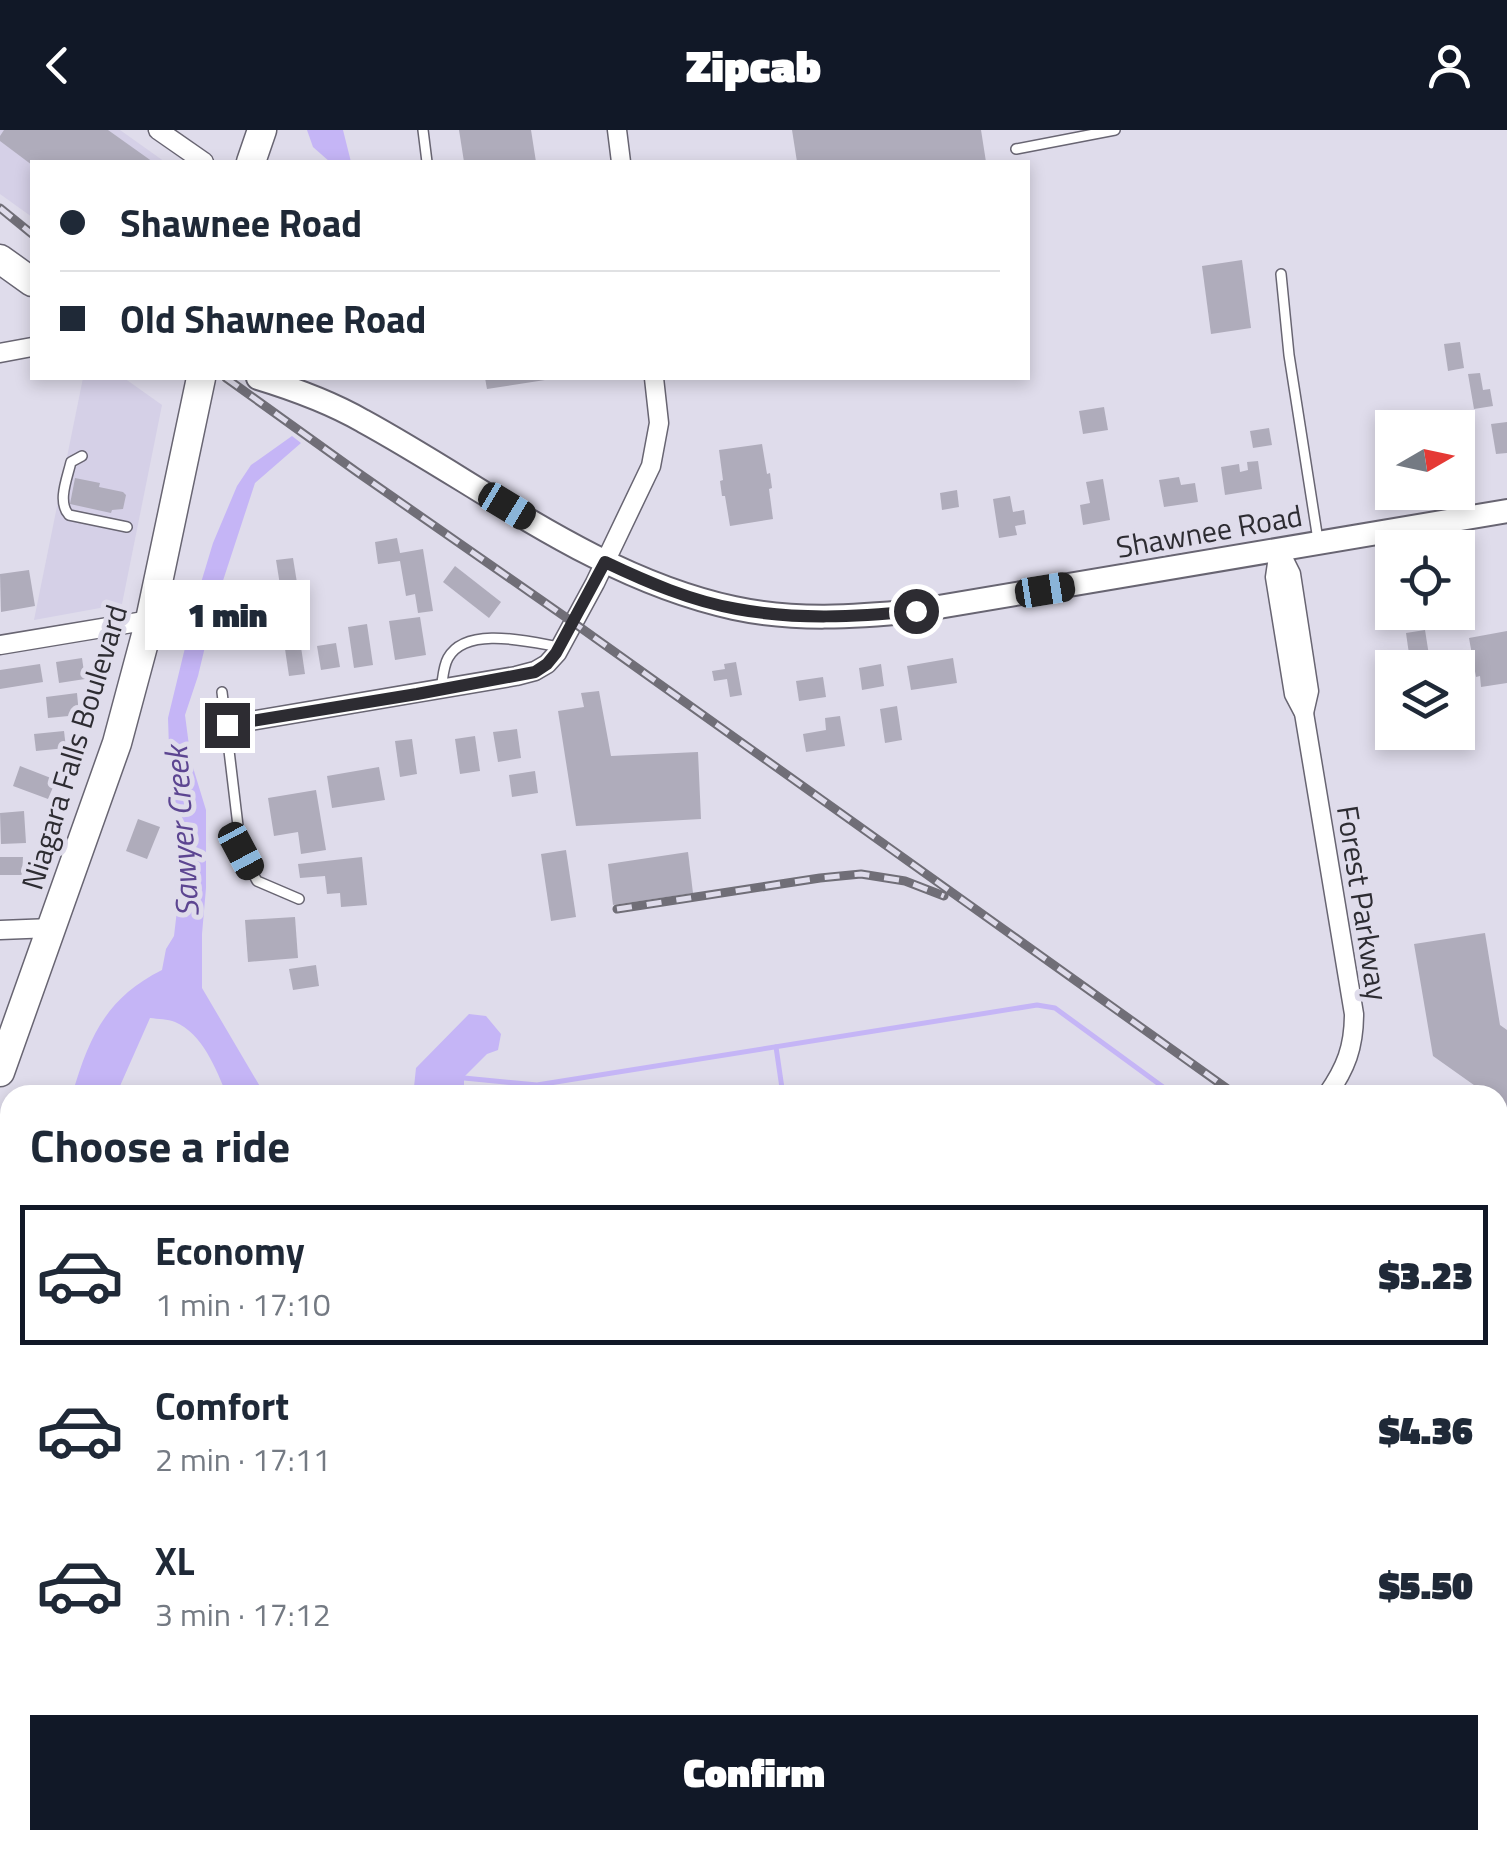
<!DOCTYPE html>
<meta charset="utf-8">
<style>
:root{--surface:#fff;--page:#f2f2f3;--text:#1f2937;--muted:#747a83;--line:#e0e1e3;--accent:#111827}
body{margin:0;font-family:"Titillium Web",sans-serif;background:var(--page);color:var(--text);height:100vh;display:flex;flex-direction:column;font-size:38px;white-space:nowrap}
*{box-sizing:border-box;margin:0}
p{font-size:32px;color:var(--muted)}
.icon{flex:none;width:55px;height:55px;fill:none;stroke:currentColor;stroke-width:2;stroke-linecap:round;stroke-linejoin:round}
.map{position:relative;flex:1;overflow:hidden}
.panel{position:absolute;left:0px;top:955px;width:1508px;height:765px;display:flex;flex-direction:column;background:var(--surface);border-radius:30px 30px 0 0;box-shadow:0 5px 15px #0003}
.panel>*{flex:none}
.hud{position:absolute;left:30px;top:30px;width:1000px;height:220px;border-radius:0px;box-shadow:0 5px 15px #0003;display:grid;align-content:center;height:220px;padding:0 30px;background:var(--surface)}
.needle{width:65px;rotate:81deg}
.controls{position:absolute;left:1375px;top:280px;display:grid;gap:20px}
.controls a{display:grid;place-items:center;width:100px;height:100px;border-radius:0px;background:var(--surface);box-shadow:0 5px 15px #0003;font-size:50px}
.end{position:absolute;width:45px;height:45px;margin:-22px;border:12px solid #2d2c32;background:#fff;box-shadow:0 0 0 5px #fff}
.from{border-radius:50%}
.bubble{position:absolute;height:70px;border-radius:0px;background:var(--surface);box-shadow:0 5px 15px #0003;font-size:32px;font-weight:800;line-height:70px;text-align:center}
.car{position:absolute;width:30px;height:60px;margin:-30px -15px;border-radius:12px;box-shadow:0 0 8px 2px #0007;background:linear-gradient(#222 24%,#8ab4d8 0 40%,#222 0 76%,#8ab4d8 0 86%,#222 0)}
.hud b{display:flex;align-items:center;gap:35px;height:95px;font-size:38px}
.hud b+b{border-top:2px solid var(--line)}
.hud i{width:25px;height:25px;background:var(--text)}
ul{padding:0;list-style:none}
li{display:flex;align-items:center;gap:30px;height:140px;margin:0 20px 15px;padding:0 10px;border:5px solid transparent;border-radius:0px}
li div{flex:1}
li b{display:block;font-size:38px}
li em{font-style:normal;font-weight:800}
li.current{border-color:var(--accent)}
li>.icon{width:90px;height:90px;stroke-width:1.5}
h2{padding:0 30px;font-size:45px;line-height:120px}
.button{display:flex;gap:20px;margin-top:auto;padding:20px 30px}
.button a{flex:1;height:115px;border-radius:0px;background:var(--accent);color:#fff;font-size:40px;font-weight:800;line-height:115px;text-align:center}
header{display:flex;justify-content:space-between;align-items:center;height:130px;padding:0 30px;background:var(--accent);color:#fff;font-size:45px;font-weight:800}
.map>svg:first-child{display:block}
.built{fill:#d5d0e7}
.water{fill:#c5b5f6}
.lines{fill:none;stroke-linecap:round;stroke-linejoin:round}
.stream{stroke:#c5b5f6;stroke-width:5}
.building{fill:#afacbb}
.service-casing{stroke:#686572;stroke-width:12}
.minor-casing{stroke:#686572;stroke-width:21}
.secondary-casing{stroke:#686572;stroke-width:26}
.primary-casing{stroke:#686572;stroke-width:31}
.path{stroke:#9e9ca8;stroke-width:2.5;stroke-dasharray:5 8;stroke-linecap:butt}
.service{stroke:#fff;stroke-width:9}
.minor{stroke:#fff;stroke-width:18}
.secondary{stroke:#fff;stroke-width:22}
.primary{stroke:#fff;stroke-width:28}
.rail-casing{stroke:#706e77;stroke-width:9}
.rail{stroke:#dfdceb;stroke-width:5;stroke-dasharray:15;stroke-linecap:butt}
.route{stroke:#2d2c32;stroke-width:12}
.labels{text-anchor:middle;dominant-baseline:central;stroke-width:10;stroke-linejoin:round;paint-order:stroke}
.street-label{font-size:30px;fill:#2d2c32;stroke:#dfdceb}
.water-label{font-size:32px;font-style:italic;fill:#5c4591;stroke:#dfdceb}
</style>
<header><svg class="icon" aria-label="back" viewBox="0 0 24 24"><path d="M15 5l-7 7 7 7"/></svg>Zipcab<svg class="icon" aria-label="person" viewBox="0 0 24 24"><circle cx="12" cy="8" r="4"/><path d="M4 21q1-7 8-7t8 7"/></svg></header>
<div class="map">
<svg width="1507" height="1720" viewBox="0 0 1507 1720">
<rect width="100%" height="100%" fill="#dfdceb"/>
<g class="built">
<polygon points="0,0 120,0 165,32 32,32 32,87 0,64"/>
<polygon points="83,248 124,248 162,275 122,474 34,490"/>
</g>
<g class="water">
<polygon points="307,0 343,0 351,32 330,32 313,17"/>
<path d="M292 306 301 313 255 353 215 475 198 546 185 585 191 631 206 680V758L202 804V858L265 965H227C216 939 203 904 175 892 168 889 158 889 150 888L116 965H72C89 907 106 868 162 840L166 819 174 806 181 746 169 618 168 588 200 456 213 413 237 356 251 335Z"/>
<polygon points="469,884 486,886 501,904 498,920 487,924 464,947 464,965 422,965 414,957 416,938"/>
<polygon points="10,1082 10,1196 0,1210 0,1101"/>
</g>
<g class="lines">
<g class="stream">
<polyline points="776,917 783,965"/>
<polyline points="464,948 537,955 1037,875 1055,878 1174,965"/>
</g>
</g>
<g class="building">
<polygon points="4,0 108,0 153,32 32,32 32,35 0,11 0,6"/>
<polygon points="459,0 531,0 536,32 464,32"/>
<polygon points="792,0 981,0 986,32 797,32"/>
<polygon points="1242,130 1251,198 1211,204 1202,136"/>
<polygon points="1460,212 1464,238 1448,241 1444,214"/>
<polygon points="1480,243 1483,260 1490,259 1493,276 1474,279 1468,244"/>
<polygon points="485,248 545,248 545,250 487,259"/>
<polygon points="1104,277 1108,300 1083,304 1079,281"/>
<polygon points="1468,288 1473,323 1458,325 1458,298 1444,298 1443,292"/>
<polygon points="1507,292 1507,323 1496,324 1491,294"/>
<polygon points="1269,298 1272,315 1253,318 1250,301"/>
<polygon points="762,314 767,344 770,343 772,358 769,359 773,389 730,396 725,366 722,366 720,351 723,350 719,320"/>
<polygon points="1392,316 1392,333 1379,336 1376,318"/>
<polygon points="1258,331 1262,359 1225,365 1221,337 1239,334 1240,342 1248,340 1247,332"/>
<polygon points="1179,347 1181,355 1195,353 1198,372 1164,377 1159,350"/>
<polygon points="75,348 100,353 99,357 123,362 126,365 123,379 112,380 111,383 70,374"/>
<polygon points="1103,349 1110,390 1083,395 1080,375 1090,373 1086,352"/>
<polygon points="957,360 959,377 942,380 940,363"/>
<polygon points="1010,366 1013,382 1024,380 1026,394 1015,396 1017,405 999,408 993,369"/>
<polygon points="397,408 400,423 423,419 433,481 418,483 415,464 406,466 400,431 378,434 375,412"/>
<polygon points="293,428 303,490 286,493 276,430"/>
<polygon points="455,436 501,472 489,488 443,452"/>
<polygon points="29,440 35,476 1,482 0,444"/>
<polygon points="420,487 426,525 395,530 389,491"/>
<polygon points="367,494 373,535 354,538 348,497"/>
<polygon points="1425,500 1431,538 1411,538 1406,503"/>
<polygon points="1507,501 1507,553 1481,557 1480,546 1476,547 1469,508"/>
<polygon points="336,513 340,537 321,540 317,516"/>
<polygon points="301,517 305,544 289,546 285,519"/>
<polygon points="82,528 85,549 59,553 56,532"/>
<polygon points="953,528 957,553 911,560 907,536"/>
<polygon points="736,532 742,565 730,567 727,549 714,551 712,541 725,539 724,534"/>
<polygon points="40,534 43,552 0,559 0,540"/>
<polygon points="881,534 884,556 862,560 859,538"/>
<polygon points="823,547 826,567 799,571 796,551"/>
<polygon points="599,561 611,626 698,622 701,689 576,696 558,581 584,577 581,563"/>
<polygon points="77,563 79,585 48,588 46,567"/>
<polygon points="897,576 902,610 885,613 880,579"/>
<polygon points="840,586 845,616 806,622 803,604 826,600 825,588"/>
<polygon points="517,599 521,628 498,632 493,602"/>
<polygon points="64,601 66,618 36,621 34,604"/>
<polygon points="475,606 480,641 460,644 455,609"/>
<polygon points="412,609 417,644 400,647 395,611"/>
<polygon points="20,636 56,650 48,669 13,656"/>
<polygon points="379,637 385,670 332,678 327,646"/>
<polygon points="535,641 538,663 512,667 509,645"/>
<polygon points="316,660 326,720 301,724 298,702 274,706 268,668"/>
<polygon points="24,681 26,713 1,714 0,683"/>
<polygon points="138,689 160,697 147,729 126,721"/>
<polygon points="566,720 576,787 551,791 541,724"/>
<polygon points="688,722 693,763 613,775 608,734"/>
<polygon points="0,727 23,727 22,745 0,745"/>
<polygon points="362,727 367,775 341,777 340,763 327,764 325,746 300,748 298,734"/>
<polygon points="295,787 298,828 248,832 245,790"/>
<polygon points="1485,803 1500,895 1507,900 1507,978 1498,971 1498,965 1488,965 1433,926 1414,814"/>
<polygon points="316,835 319,856 293,860 289,839"/>
</g>
<g class="lines">
<g class="service-casing">
<g id="service">
<polyline points="423,0 427,32"/>
<polyline points="1016,19 1115,0"/>
<polyline points="1281,144 1289,225 1318,410"/>
<path d="M82 326 71 332C67 349 57 372 69 385L127 397"/>
<path d="M441 559C443 549 443 537 448 528 466 495 530 512 560 517"/>
<polyline points="222,562 241,721 257,751 299,769"/>
</g>
</g>
<g class="minor-casing">
<g id="minor">
<polyline points="158,0 204,32"/>
<polyline points="617,0 621,32"/>
<polyline points="0,223 32,217"/>
<path d="M1279 420 1275 447 1294 564 1304 583 1354 884C1354 917 1346 938 1327 965"/>
<polyline points="1279,420 1291,444 1309,561 1304,583"/>
<polyline points="0,515 150,490"/>
<polyline points="227,595 516,546 535,541 547,534 557,523 595,453 651,336 659,293 654,248"/>
<polyline points="0,800 52,798"/>
<polyline points="1498,1612 1507,1609"/>
</g>
</g>
<g class="secondary-casing">
<path id="secondary" d="M258 248C294 259 330 272 363 291 484 357 596 448 734 478 794 491 855 487 915 481L1507 381"/>
</g>
<g class="primary-casing">
<g id="primary">
<polyline points="251,32 262,0"/>
<polyline points="0,129 32,152"/>
<polyline points="0,942 117,613 150,490 201,248"/>
</g>
</g>
<g class="path">
<polyline points="0,1416 10,1407"/>
<polyline points="0,1568 10,1567"/>
</g>
<use href="#service" class="service"/>
<use href="#minor" class="minor"/>
<use href="#secondary" class="secondary"/>
<use href="#primary" class="primary"/>
<g class="rail-casing">
<g id="rail">
<polyline points="0,78 32,104"/>
<polyline points="226,248 357,342 574,493 1236,965"/>
<polyline points="617,779 820,748 861,744 905,751 944,766"/>
<polyline points="1498,1138 1507,1145"/>
</g>
</g>
<use href="#rail" class="rail"/>
</g>
<g class="lines">
<path class="route" d="M227 595 417 564 535 542 547 534 556 523 605 432C647 452 691 471 737 479 796 490 856 487 916 481"/>
</g>
<g class="labels">
<g class="street-label">
<text transform="translate(1209 401) rotate(-10)">Shawnee Road</text>
<text transform="translate(74 617) rotate(-73)">Niagara Falls Boulevard</text>
<text transform="translate(1363 773) rotate(81)">Forest Parkway</text>
</g>
<g class="water-label">
<text transform="translate(181 702) rotate(-94)">Sawyer Creek</text>
</g>
</g>
</svg>
<div class="controls">
<a><svg class="needle" viewBox="-14 -14 28 28"><path d="M0-13l5 13h-10z" fill="#e53935"/><path d="M0 13l5-13h-10z" fill="#747a83"/></svg></a>
<a><svg class="icon" aria-label="locate" viewBox="0 0 24 24"><circle cx="12" cy="12" r="6"/><path d="M12 2v4M12 18v4M2 12h4M18 12h4"/></svg></a>
<a><svg class="icon" aria-label="layers" viewBox="0 0 24 24"><path d="M12 4l9 5-9 5-9-5zM3 14l9 5 9-5"/></svg></a>
</div>
<i class="end from" style="left:916px;top:481px"></i>
<i class="end" style="left:227px;top:595px"></i>
<div class="bubble" style="left:145px;top:450px;width:165px">1 min</div>
<i class="car" style="left:507px;top:376px;rotate:121deg"></i>
<i class="car" style="left:1045px;top:460px;rotate:81deg"></i>
<i class="car" style="left:241px;top:721px;rotate:152deg"></i>
<div class="hud">
<b><i class="from"></i>Shawnee Road</b>
<b><i></i>Old Shawnee Road</b>
</div>
<section class="panel">
<h2>Choose a ride</h2>
<ul>
<li class="current"><svg class="icon" aria-label="car" viewBox="0 0 24 24"><path d="M5 17H2v-5l4-1 3-4h7l3 4 3 1v5h-3M9 17h6M6 11h13"/><circle cx="7" cy="17" r="2"/><circle cx="17" cy="17" r="2"/></svg><div><b>Economy</b><p>1 min · 17:10</p></div><em>$3.23</em></li>
<li><svg class="icon" aria-label="car" viewBox="0 0 24 24"><path d="M5 17H2v-5l4-1 3-4h7l3 4 3 1v5h-3M9 17h6M6 11h13"/><circle cx="7" cy="17" r="2"/><circle cx="17" cy="17" r="2"/></svg><div><b>Comfort</b><p>2 min · 17:11</p></div><em>$4.36</em></li>
<li><svg class="icon" aria-label="car" viewBox="0 0 24 24"><path d="M5 17H2v-5l4-1 3-4h7l3 4 3 1v5h-3M9 17h6M6 11h13"/><circle cx="7" cy="17" r="2"/><circle cx="17" cy="17" r="2"/></svg><div><b>XL</b><p>3 min · 17:12</p></div><em>$5.50</em></li>
</ul>
<div class="button"><a>Confirm</a></div>
</section>
</div>
